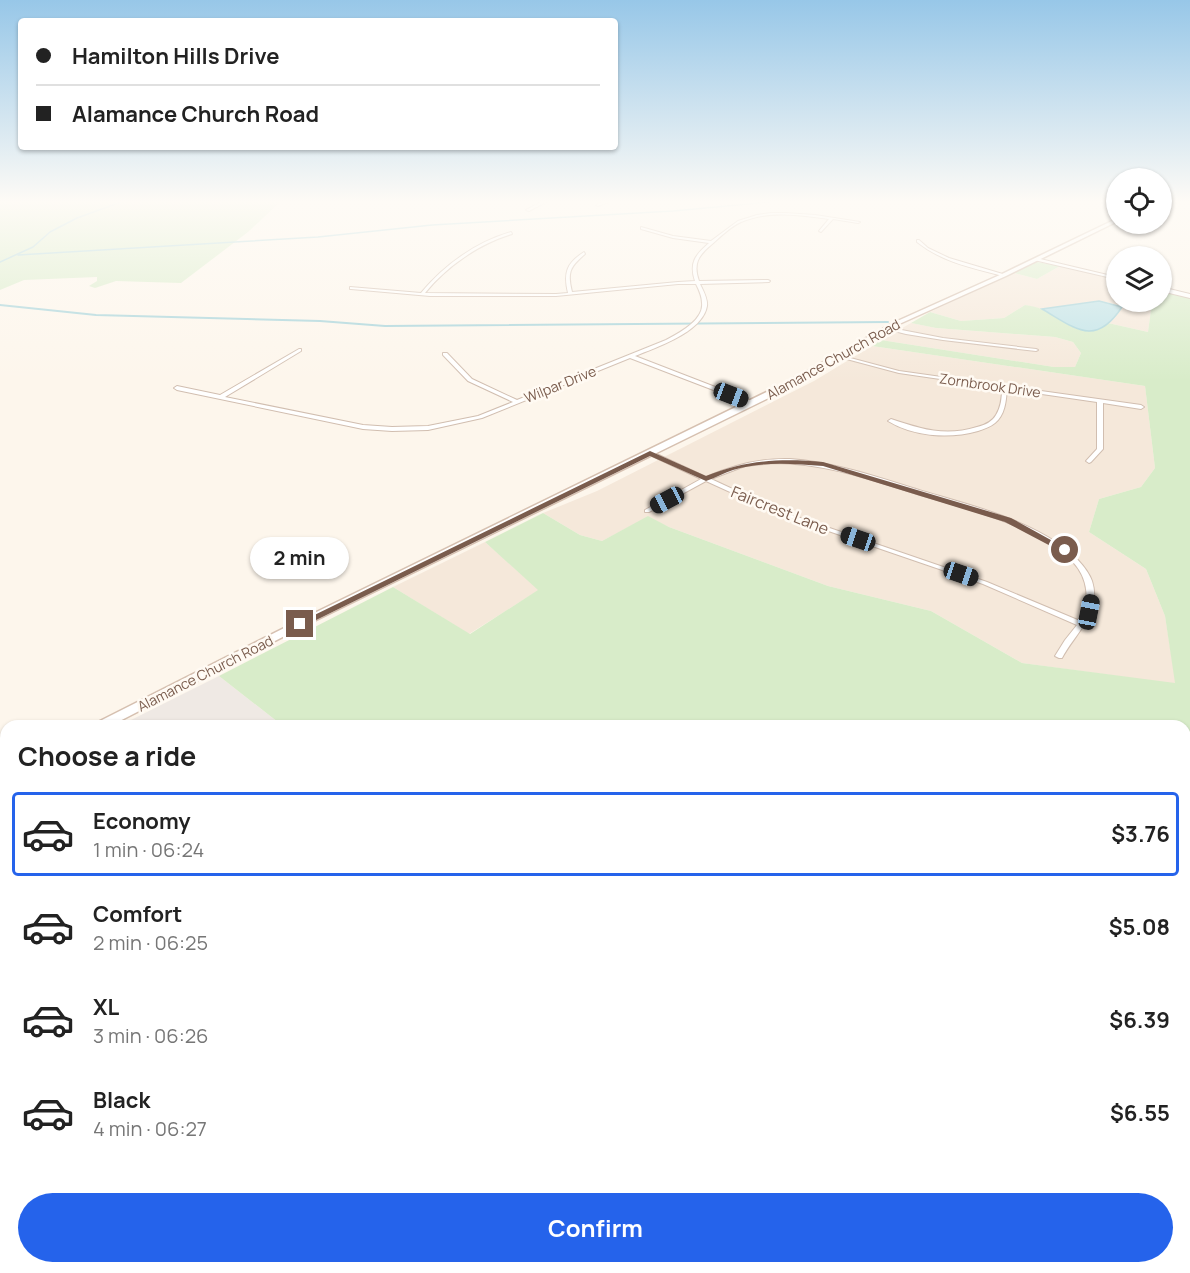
<!DOCTYPE html>
<meta charset="utf-8">
<style>
:root{--surface:#fff;--page:#f6f6f6;--text:#222;--muted:#767676;--line:#e0e0e0;--accent:#2563eb}
body{margin:0;font-family:Manrope,sans-serif;background:var(--page);color:var(--text);height:100vh;display:flex;flex-direction:column;font-size:22px;white-space:nowrap}
*{box-sizing:border-box;margin:0}
p{font-size:20px;color:var(--muted)}
.icon{flex:none;width:33px;height:33px;fill:none;stroke:currentColor;stroke-width:2;stroke-linecap:round;stroke-linejoin:round}
.map{position:relative;flex:1;overflow:hidden}
.panel{position:absolute;left:0px;top:720px;width:1191px;height:554px;display:flex;flex-direction:column;background:var(--surface);border-radius:18px 18px 0 0;box-shadow:0 2px 4px #0004}
.panel>*{flex:none}
.guide{position:absolute;left:18px;top:18px;width:600px;height:132px;border-radius:6px;box-shadow:0 2px 4px #0004;display:grid;align-content:center;height:132px;padding:0 18px;background:var(--surface)}
.tools{position:absolute;left:1106px;top:168px;display:grid;gap:12px}
.tools a{display:grid;place-items:center;width:66px;height:66px;border-radius:50%;background:var(--surface);box-shadow:0 2px 4px #0004;font-size:30px}
.end{position:absolute;width:27px;height:27px;margin:-14px;border:8px solid #7a5c4d;background:#fff;box-shadow:0 0 0 3px #fff}
.from{border-radius:50%}
.bubble{position:absolute;height:42px;border-radius:21px;background:var(--surface);box-shadow:0 2px 4px #0004;font-size:20px;font-weight:700;line-height:42px;text-align:center}
.car{position:absolute;width:18px;height:36px;margin:-18px -9px;border-radius:8px;box-shadow:0 0 4px 2px #0007;background:linear-gradient(#222 24%,#8ab4d8 0 40%,#222 0 76%,#8ab4d8 0 86%,#222 0)}
.guide b{display:flex;align-items:center;gap:21px;height:57px;font-size:22px}
.guide b+b{border-top:2px solid var(--line)}
.guide i{width:15px;height:15px;background:var(--text)}
ul{padding:0;list-style:none}
li{display:flex;align-items:center;gap:18px;height:84px;margin:0 12px 9px;padding:0 6px;border:3px solid transparent;border-radius:6px}
li div{flex:1}
li b{display:block;font-size:22px}
li em{font-style:normal;font-weight:700}
li.selected{border-color:var(--accent)}
li>.icon{width:54px;height:54px;stroke-width:1.5}
h2{padding:0 18px;font-size:27px;line-height:72px}
.button{display:flex;gap:12px;margin-top:auto;padding:12px 18px}
.button a{flex:1;height:69px;border-radius:36px;background:var(--accent);color:#fff;font-size:24px;font-weight:700;line-height:69px;text-align:center}
.map>svg:first-child{display:block}
.residential{fill:#f5e8da}
.industrial{fill:#efe9e4}
.green{fill:#d8ecc9}
.water{fill:#bfe3e8;stroke:#a5d3da;stroke-width:1.5}
.lines{fill:none;stroke-linecap:round;stroke-linejoin:round}
.stream-far3{stroke:#a5d3da;stroke-width:1.5}
.stream-far2{stroke:#a5d3da;stroke-width:2}
.stream-far1{stroke:#a5d3da;stroke-width:4}
.stream{stroke:#a5d3da;stroke-width:4.5}
.minor-casing{stroke:#d1beb0;stroke-width:2}
.tertiary-casing{stroke:#d1beb0;stroke-width:2}
.secondary-casing{stroke:#d6c0b0;stroke-width:3}
.minor{fill:#fff;fill-rule:evenodd}
.tertiary{fill:#fff;fill-rule:evenodd}
.secondary{fill:#fff;fill-rule:evenodd}
.route{fill:#7a5c4d}
.labels{text-anchor:middle;dominant-baseline:central;stroke-width:5;stroke-linejoin:round;paint-order:stroke}
.far-street-label{font-size:14px;fill:#7a5c4d;stroke:#fffaf3}
.street-label{font-size:16px;fill:#7a5c4d;stroke:#fffaf3}
</style>
<div class="map">
<svg width="1190" height="1273" viewBox="0 0 1190 1273">
<rect width="100%" height="100%" fill="#fdf6ec"/>
<g class="residential">
<polygon points="1060,266 1116,280 1116,302 1152,302 1148,332 1108,323 1115,318 1120,305 1099,301 1042,309 1025,305 1004,318 961,321 930,312 1014,273 1037,279"/>
<polygon points="911,323 936,328 1055,337 1073,342 1081,353 1075,367 1054,367 881,340"/>
<polygon points="872,346 1145,386 1155,468 1141,487 1099,499 1089,532 1146,569 1165,616 1176,684 1022,663 931,611 828,586 669,527 648,517 602,541 580,535 543,513 597,491 814,381"/>
<polygon points="485,542 539,590 469,634 393,587"/>
</g>
<polygon class="industrial" points="219,676 283,726 119,726"/>
<g class="green">
<polygon points="0,202 280,202 248,232 181,283 116,281 95,288 89,286 97,281 97,277 24,280 0,290"/>
<polygon points="1037,262 1060,266 1037,279 1014,273"/>
<path d="M1161 291 1190 298V1016L1185 1015V726H283L219 676 393 587 470 634 538 590 485 542 543 513 580 535 602 541 648 516 669 527 828 586 931 611 1022 663 1175 683 1165 616 1146 569 1089 532 1099 499 1141 487 1155 468 1145 386 872 346 881 340 1054 367H1075L1081 353 1073 342 1055 337 936 328 911 323 930 312 961 321 1004 318 1025 305C1031 306 1038 307 1043 310 1068 322 1080 341 1108 323L1148 332 1152 302H1161Z"/>
<polygon points="402,1268 1123,1268 1123,1273 406,1273"/>
</g>
<path class="water" d="M1099 301 1122 307C1095 348 1075 328 1042 309Z"/>
<g class="lines">
<g class="stream-far3">
<polyline points="18,255 318,237 432,225 673,211 770,202"/>
<polyline points="0,262 33,247 50,232 77,218 121,202"/>
</g>
<polyline class="stream-far2" points="0,305 96,315 320,321 385,326 888,322"/>
<polyline class="stream-far1" points="1185,805 1190,799"/>
<polyline class="stream" points="666,1273 672,1268"/>
<g class="minor-casing">
<g id="minor">
<polygon points="541,202 546,202 529,211 526,210"/>
<polygon points="603,202 609,202 598,206 596,205"/>
<path d="M771 213H785L815 215 860 222 858 223 833 219 821 232 819 231 829 219C801 215 768 210 741 222 730 227 720 237 711 245 698 256 693 264 699 281L768 280 770 281 769 282 700 284C703 290 708 299 707 306 703 332 655 348 635 356L754 402V404H750L630 358 482 418 428 430 392 431 363 429 177 390 174 388 177 386 220 395 299 349H301V351L225 397 363 425 392 427 428 426 478 416 513 402 468 381 443 355V353H447L472 379 517 400 666 340C679 333 704 320 702 303 702 296 699 290 696 284H678L556 296H430L351 289H350V287L421 293C444 265 476 242 511 232L512 234C479 244 447 266 425 293L556 294 568 293C563 272 567 263 584 252L585 254C570 267 567 272 572 292L678 282 695 281C689 263 695 255 709 243L673 238 641 229V227L673 236 711 241 738 221 757 215Z"/>
<path d="M917 240H919L928 248 949 258 1006 275 1003 276C972 268 942 262 917 242Z"/>
<polygon points="886,327 943,338 1036,349 1038,350 1036,351 943,340 906,334 886,329"/>
<path d="M839 355 899 371 1141 405 1144 407 1141 409 1103 403V449L1091 462 1089 463 1086 461 1097 449V402L1007 389C1006 401 1005 415 995 423 990 427 984 429 978 431 950 439 914 437 888 421L891 419C921 429 945 437 977 427 985 425 992 422 996 415 1001 407 1002 398 1002 388L899 373 839 357Z"/>
<path d="M650 451 706 477C733 465 760 458 790 459 834 462 877 477 919 490 966 504 1017 516 1059 544 1071 552 1087 567 1092 581 1102 613 1076 632 1062 658H1059L1055 656 1065 640 1077 625 983 584 776 513 706 481 649 512H645V510L701 479 648 454V452ZM774 463C825 463 872 480 920 495 966 508 1040 527 1073 562 1088 578 1091 602 1080 621L987 582 780 511 711 479 745 466Z"/>
</g>
</g>
<g class="tertiary-casing">
<g id="tertiary">
<polygon points="1036,258 1116,277 1116,279 1034,260"/>
<polygon points="1161,287 1190,294 1190,298 1161,291"/>
</g>
</g>
<g class="secondary-casing">
<g id="secondary">
<polygon points="1116,219 1116,222 1006,276 897,325 797,384 304,626 110,726 94,726 96,723 296,622 791,380 893,323 1002,274"/>
<polygon points="6,770 6,780 0,783 0,773"/>
</g>
</g>
<use href="#minor" class="minor"/>
<use href="#tertiary" class="tertiary"/>
<use href="#secondary" class="secondary"/>
</g>
<linearGradient id="sky" x2="0" y2="1"><stop stop-color="#97c7e8"/><stop offset="0.53" stop-color="#fefbf6"/><stop offset="1" stop-color="#fefbf6" stop-opacity="0"/></linearGradient>
<rect width="1190" height="381" fill="url(#sky)"/>
<path class="route" d="M650 451 706 476C745 460 782 458 823 462L1011 518 1069 550 1062 552 1005 522 823 466C794 464 761 461 733 470 724 473 715 478 706 481L650 456 304 626 296 624Z"/>
<g class="labels">
<g class="far-street-label">
<text transform="translate(833 359) rotate(-29)">Alamance Church Road</text>
<text transform="translate(560 384) rotate(-22)">Wilpar Drive</text>
<text transform="translate(990 385) rotate(8)">Zornbrook Drive</text>
<text transform="translate(205 673) rotate(-27)">Alamance Church Road</text>
</g>
<g class="street-label">
<text transform="translate(780 510) rotate(22)">Faircrest Lane</text>
</g>
</g>
</svg>
<div class="tools">
<a><svg class="icon" aria-label="locate" viewBox="0 0 24 24"><circle cx="12" cy="12" r="6"/><path d="M12 2v4M12 18v4M2 12h4M18 12h4"/></svg></a>
<a><svg class="icon" aria-label="layers" viewBox="0 0 24 24"><path d="M12 4l9 5-9 5-9-5zM3 14l9 5 9-5"/></svg></a>
</div>
<i class="end from" style="left:1065px;top:550px"></i>
<i class="end" style="left:300px;top:624px"></i>
<div class="bubble" style="left:250px;top:537px;width:99px">2 min</div>
<i class="car" style="left:731px;top:395px;rotate:111deg"></i>
<i class="car" style="left:667px;top:500px;rotate:242deg"></i>
<i class="car" style="left:858px;top:539px;rotate:289deg"></i>
<i class="car" style="left:961px;top:574px;rotate:109deg"></i>
<i class="car" style="left:1089px;top:612px;rotate:11deg"></i>
<div class="guide">
<b><i class="from"></i>Hamilton Hills Drive</b>
<b><i></i>Alamance Church Road</b>
</div>
<section class="panel">
<h2>Choose a ride</h2>
<ul>
<li class="selected"><svg class="icon" aria-label="car" viewBox="0 0 24 24"><path d="M5 17H2v-5l4-1 3-4h7l3 4 3 1v5h-3M9 17h6M6 11h13"/><circle cx="7" cy="17" r="2"/><circle cx="17" cy="17" r="2"/></svg><div><b>Economy</b><p>1 min · 06:24</p></div><em>$3.76</em></li>
<li><svg class="icon" aria-label="car" viewBox="0 0 24 24"><path d="M5 17H2v-5l4-1 3-4h7l3 4 3 1v5h-3M9 17h6M6 11h13"/><circle cx="7" cy="17" r="2"/><circle cx="17" cy="17" r="2"/></svg><div><b>Comfort</b><p>2 min · 06:25</p></div><em>$5.08</em></li>
<li><svg class="icon" aria-label="car" viewBox="0 0 24 24"><path d="M5 17H2v-5l4-1 3-4h7l3 4 3 1v5h-3M9 17h6M6 11h13"/><circle cx="7" cy="17" r="2"/><circle cx="17" cy="17" r="2"/></svg><div><b>XL</b><p>3 min · 06:26</p></div><em>$6.39</em></li>
<li><svg class="icon" aria-label="car" viewBox="0 0 24 24"><path d="M5 17H2v-5l4-1 3-4h7l3 4 3 1v5h-3M9 17h6M6 11h13"/><circle cx="7" cy="17" r="2"/><circle cx="17" cy="17" r="2"/></svg><div><b>Black</b><p>4 min · 06:27</p></div><em>$6.55</em></li>
</ul>
<div class="button"><a>Confirm</a></div>
</section>
</div>
